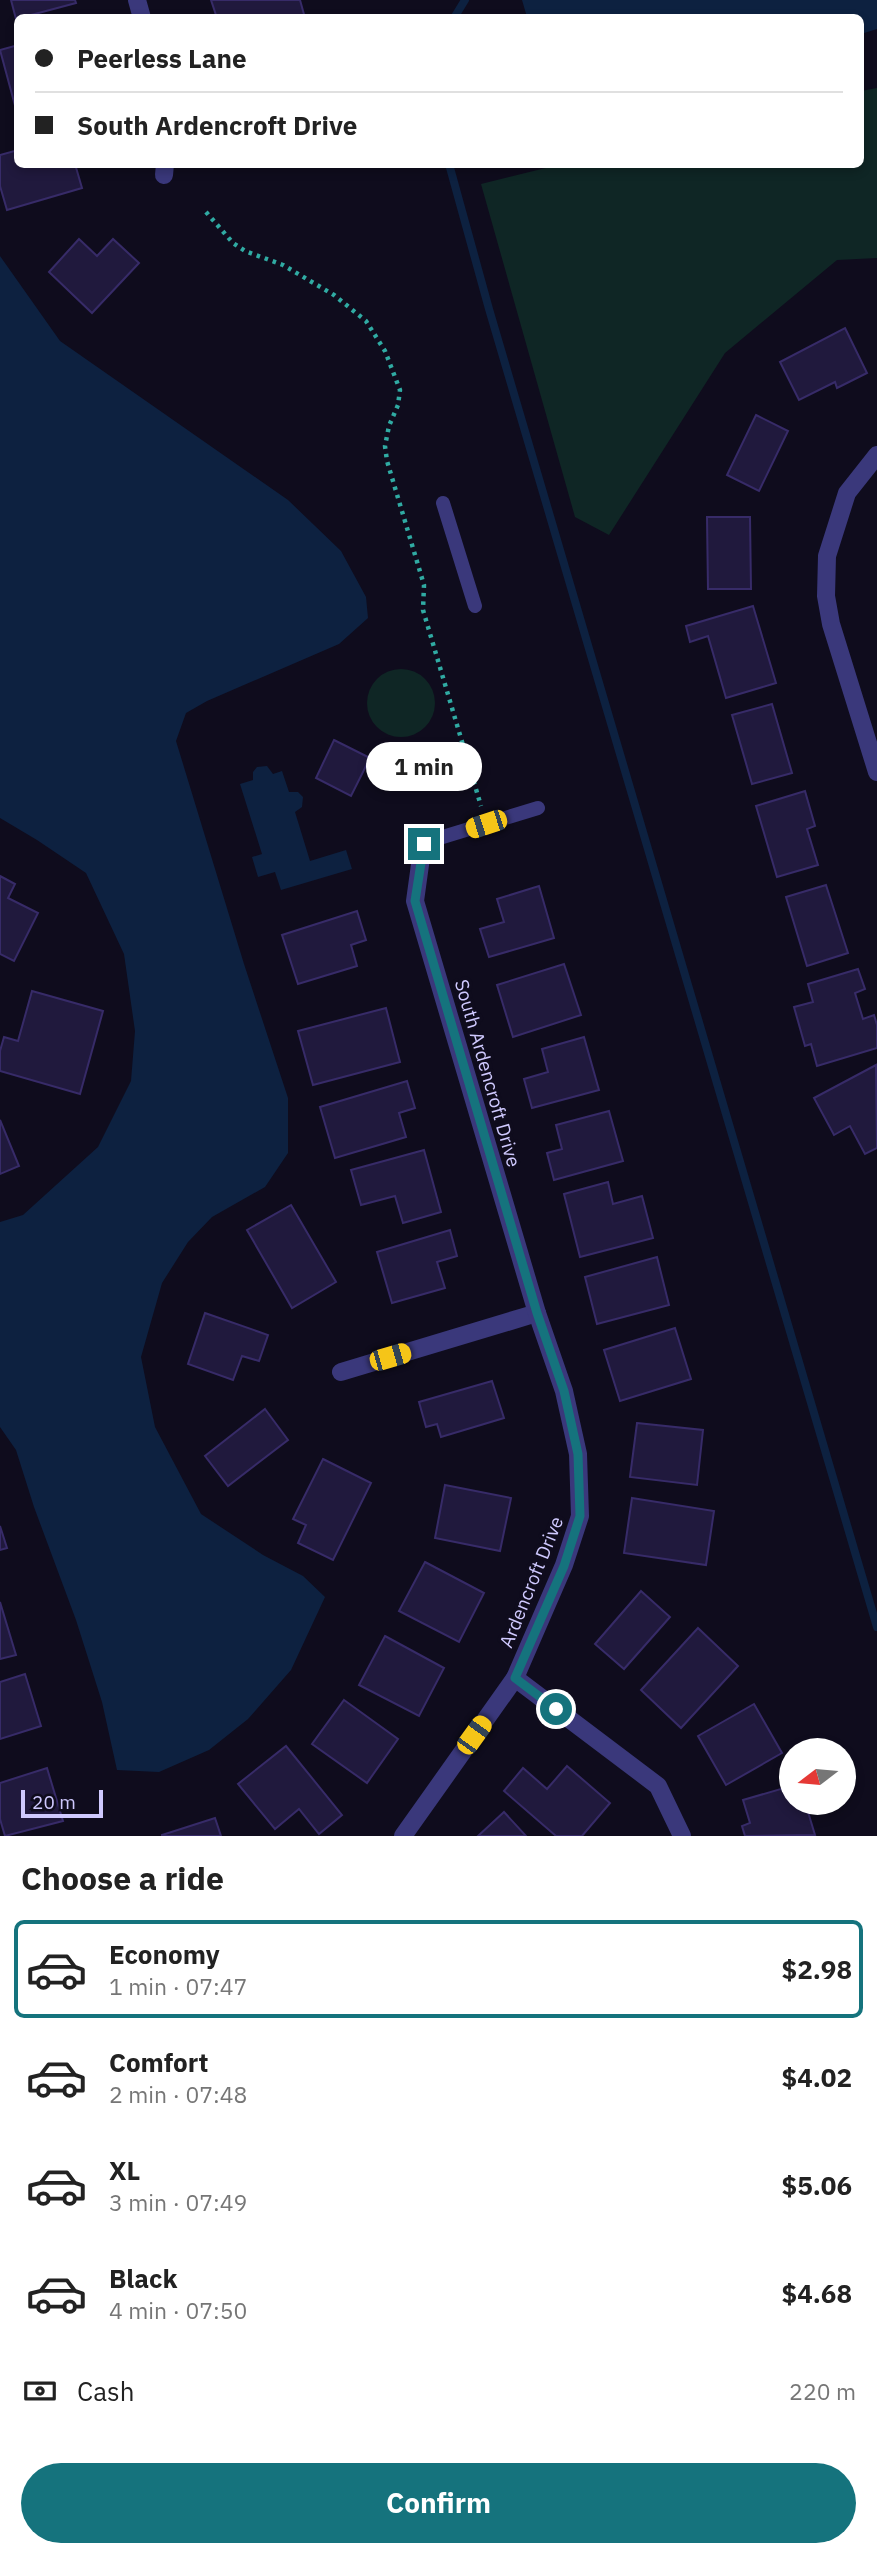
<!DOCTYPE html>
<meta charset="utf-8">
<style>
:root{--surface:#fff;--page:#f6f6f6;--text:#222;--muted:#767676;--line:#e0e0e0;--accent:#15737d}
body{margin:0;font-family:"IBM Plex Sans",sans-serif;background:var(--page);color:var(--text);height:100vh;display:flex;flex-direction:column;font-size:26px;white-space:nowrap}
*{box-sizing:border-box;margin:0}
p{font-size:23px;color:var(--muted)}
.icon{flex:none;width:38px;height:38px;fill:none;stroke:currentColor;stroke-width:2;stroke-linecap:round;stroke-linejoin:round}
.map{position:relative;height:1836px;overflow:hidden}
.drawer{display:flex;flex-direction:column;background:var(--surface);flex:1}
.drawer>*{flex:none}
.hud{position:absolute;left:14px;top:14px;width:850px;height:154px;border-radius:10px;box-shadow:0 4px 10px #0003;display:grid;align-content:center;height:154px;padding:0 21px;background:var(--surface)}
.needle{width:46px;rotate:254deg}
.tools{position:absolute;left:779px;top:1738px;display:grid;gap:14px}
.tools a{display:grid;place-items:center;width:77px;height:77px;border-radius:50%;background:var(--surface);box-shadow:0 4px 10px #0003;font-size:35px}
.scale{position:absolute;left:21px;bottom:18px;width:82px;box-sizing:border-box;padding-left:7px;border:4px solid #cfc9fe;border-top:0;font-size:19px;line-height:24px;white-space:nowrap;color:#cfc9fe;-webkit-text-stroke:5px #0f0c1d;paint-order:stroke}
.end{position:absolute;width:32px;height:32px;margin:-16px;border:9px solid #15737d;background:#fff;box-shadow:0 0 0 4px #fff}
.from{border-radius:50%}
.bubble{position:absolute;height:49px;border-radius:24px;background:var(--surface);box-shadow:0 4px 10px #0003;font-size:23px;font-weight:700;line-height:49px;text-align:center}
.car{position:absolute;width:21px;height:42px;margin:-21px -10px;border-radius:9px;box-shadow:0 0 5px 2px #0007;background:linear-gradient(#f5c518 24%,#345 0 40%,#f5c518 0 76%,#345 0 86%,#f5c518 0)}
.hud b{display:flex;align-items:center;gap:24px;height:66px;font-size:26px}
.hud b+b{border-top:2px solid var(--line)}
.hud i{width:18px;height:18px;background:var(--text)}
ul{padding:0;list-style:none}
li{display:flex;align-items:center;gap:21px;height:98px;margin:0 14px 10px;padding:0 7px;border:4px solid transparent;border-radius:10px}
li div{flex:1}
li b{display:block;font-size:26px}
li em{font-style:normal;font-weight:700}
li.on{border-color:var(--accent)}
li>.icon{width:63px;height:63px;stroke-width:1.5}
h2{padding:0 21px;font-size:32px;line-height:84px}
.pay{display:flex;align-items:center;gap:18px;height:77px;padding:0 21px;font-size:26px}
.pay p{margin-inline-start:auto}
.primary-button{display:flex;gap:14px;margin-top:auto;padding:14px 21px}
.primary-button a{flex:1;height:80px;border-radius:42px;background:var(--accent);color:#fff;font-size:28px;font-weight:700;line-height:80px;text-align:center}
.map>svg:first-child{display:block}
.green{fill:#0f2625}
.water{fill:#0d2140}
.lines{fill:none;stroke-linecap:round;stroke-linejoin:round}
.stream{stroke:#0d2140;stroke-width:8}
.building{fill:#20193d;stroke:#372b68;stroke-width:2}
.path{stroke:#30aba3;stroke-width:4.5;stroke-dasharray:3.5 5;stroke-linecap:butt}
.lane{stroke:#3a387b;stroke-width:14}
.street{stroke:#3a387b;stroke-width:18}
.route{stroke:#15737d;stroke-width:9}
.labels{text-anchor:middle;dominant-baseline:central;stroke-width:7;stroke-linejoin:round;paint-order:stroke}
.street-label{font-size:19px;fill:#cfc9fe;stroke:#0f0c1d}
</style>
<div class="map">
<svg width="877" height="1836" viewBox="0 0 877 1836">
<rect width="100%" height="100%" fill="#0f0c1d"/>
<g class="green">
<polygon points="877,88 877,258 837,260 725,353 609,535 575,517 481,184 562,164 861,164 861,91"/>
<circle cx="401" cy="703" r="34"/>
</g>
<g class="water">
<polygon points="522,0 877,0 877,29 861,34 861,18 527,17"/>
<polygon points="0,256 60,341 288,500 341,551 366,597 368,618 339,644 207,701 186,713 176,741 244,964 288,1098 288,1153 265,1187 212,1217 188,1242 162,1283 141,1357 155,1427 201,1514 263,1555 303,1576 325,1597 291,1670 248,1719 209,1750 159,1772 117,1770 102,1702 76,1620 34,1507 16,1450 0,1427 0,1222 23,1215 98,1147 131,1081 135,1031 124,954 86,873 37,840 0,818"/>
<polygon points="267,766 273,774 282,771 289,792 298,792 303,797 302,807 295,812 310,861 346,850 352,869 281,890 275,872 258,877 252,857 262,854 240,784 253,780 253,772 257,767"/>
</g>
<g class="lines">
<g class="stream">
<polyline points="454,18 465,0"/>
<polyline points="449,164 489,309 877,1627"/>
</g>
</g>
<g class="building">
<polygon points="11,0 75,0 76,3 16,19"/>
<polygon points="211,0 300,0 305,18 217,18"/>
<polygon points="18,45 18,113 17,113 0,50"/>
<polygon points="18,150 18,164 75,164 82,188 7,210 0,186 0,155"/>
<polygon points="79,239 97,256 113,239 139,263 92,313 49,272"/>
<polygon points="845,328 867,373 837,388 835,382 799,400 780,362"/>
<polygon points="756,415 788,431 759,491 727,475"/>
<polygon points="707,517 750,517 751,589 708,589"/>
<polygon points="753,606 776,683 726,698 708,636 690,642 686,626"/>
<polygon points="772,704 792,773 752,784 732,715"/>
<polygon points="334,740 370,758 351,796 316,778"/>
<polygon points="805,791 815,826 807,829 818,865 777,877 756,806"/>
<polygon points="0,876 15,884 8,898 38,913 14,961 0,954"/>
<polygon points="826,885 848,953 807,966 786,897"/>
<polygon points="539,886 554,938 489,957 480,929 504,922 497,899"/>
<polygon points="357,911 366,940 351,945 357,966 298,984 282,935"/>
<polygon points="564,964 581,1015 513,1037 497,985"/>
<polygon points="858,969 865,989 855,993 863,1019 874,1015 877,1025 877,1048 817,1066 811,1044 805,1046 794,1007 813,1002 808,984"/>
<polygon points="32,991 103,1011 80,1094 0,1071 0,1051 4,1037 18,1041"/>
<polygon points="386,1008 400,1062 313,1085 298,1031"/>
<polygon points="584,1037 599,1090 532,1108 524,1079 548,1072 542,1049"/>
<polygon points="876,1065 877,1148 865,1154 850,1126 834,1135 814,1098"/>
<polygon points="407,1081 415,1108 399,1113 406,1137 335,1158 320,1107"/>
<polygon points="609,1111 623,1161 554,1180 547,1153 562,1149 556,1125"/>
<polygon points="0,1120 19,1166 0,1174"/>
<polygon points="424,1150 441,1212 403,1223 395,1196 361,1205 351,1170"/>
<polygon points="608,1182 613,1204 642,1196 653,1238 580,1257 564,1194"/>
<polygon points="291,1205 336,1282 292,1308 247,1230"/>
<polygon points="450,1230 457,1256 437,1262 445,1288 392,1303 377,1252"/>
<polygon points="657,1257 669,1305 597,1324 585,1277"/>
<polygon points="205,1313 268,1335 259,1361 242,1356 233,1380 188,1364"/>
<polygon points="675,1328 691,1379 620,1401 604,1350"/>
<polygon points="492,1381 504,1418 441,1437 437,1424 426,1427 419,1402"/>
<polygon points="265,1409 288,1440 228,1486 205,1456"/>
<polygon points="637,1423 703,1430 697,1485 630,1477"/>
<polygon points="323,1459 371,1483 333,1560 298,1543 306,1525 293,1519"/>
<polygon points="445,1485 511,1498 500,1551 435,1538"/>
<polygon points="632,1498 714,1511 706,1565 624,1553"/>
<polygon points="0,1526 7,1548 0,1550"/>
<polygon points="425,1562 484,1593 459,1642 399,1611"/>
<polygon points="641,1591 670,1617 624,1669 595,1644"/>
<polygon points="0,1602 16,1655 0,1659"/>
<polygon points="698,1628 738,1666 681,1728 641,1690"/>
<polygon points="385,1636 444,1668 419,1716 359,1685"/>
<polygon points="25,1674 41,1726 0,1739 0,1682"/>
<polygon points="344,1700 398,1739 367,1783 312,1744"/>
<polygon points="754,1704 782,1753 726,1785 698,1736"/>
<polygon points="286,1746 342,1815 319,1834 299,1809 275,1829 238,1784"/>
<polygon points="567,1766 610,1803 582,1836 556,1836 504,1791 523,1768 547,1789"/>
<polygon points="47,1768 63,1821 5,1836 0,1819 0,1783"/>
<polygon points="791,1786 791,1802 805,1802 815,1835 745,1836 742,1826 750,1823 743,1800"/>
<polygon points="504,1812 526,1836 478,1836"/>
<polygon points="215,1818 221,1836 162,1836 162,1835"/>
</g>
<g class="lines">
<polyline class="path" points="206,212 233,243 245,251 283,265 334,295 366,321 385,351 400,390 398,405 389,426 385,446 387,461 424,585 423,610 481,806"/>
<g class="lane">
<polyline points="443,503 475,606"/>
<polyline points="423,843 538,808"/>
</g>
<g class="street">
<polyline points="137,0 142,18"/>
<polyline points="164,175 165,164"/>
<polyline points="877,455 847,493 827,556 826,596 831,624 877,772"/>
<polyline points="341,1372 537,1313"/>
<polyline points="515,1678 658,1786 682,1836"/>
<polyline points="403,1836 515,1678 564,1565 580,1516 578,1454 564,1391 537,1313 415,901 423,843"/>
</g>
</g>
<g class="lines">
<polyline class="route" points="424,844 415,901 537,1313 564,1391 578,1454 580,1516 564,1566 515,1678 556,1709"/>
</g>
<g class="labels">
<g class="street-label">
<text transform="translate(488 1073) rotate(74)">South Ardencroft Drive</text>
<text transform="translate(531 1582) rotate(-68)">Ardencroft Drive</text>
</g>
</g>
</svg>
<div class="tools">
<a><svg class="needle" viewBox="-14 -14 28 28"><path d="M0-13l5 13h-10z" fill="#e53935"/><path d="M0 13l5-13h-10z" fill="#767676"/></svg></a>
</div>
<div class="scale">20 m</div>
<i class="end from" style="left:556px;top:1709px"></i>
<i class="end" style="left:424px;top:844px"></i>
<div class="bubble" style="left:366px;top:742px;width:116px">1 min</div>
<i class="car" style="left:486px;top:824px;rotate:252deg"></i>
<i class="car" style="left:390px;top:1357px;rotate:74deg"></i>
<i class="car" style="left:474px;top:1735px;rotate:36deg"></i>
<div class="hud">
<b><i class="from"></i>Peerless Lane</b>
<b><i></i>South Ardencroft Drive</b>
</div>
</div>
<section class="drawer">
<h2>Choose a ride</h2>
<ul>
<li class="on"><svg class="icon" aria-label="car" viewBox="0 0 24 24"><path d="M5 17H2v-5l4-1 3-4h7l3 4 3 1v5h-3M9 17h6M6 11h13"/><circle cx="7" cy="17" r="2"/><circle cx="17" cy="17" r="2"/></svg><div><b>Economy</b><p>1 min · 07:47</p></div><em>$2.98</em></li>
<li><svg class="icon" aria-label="car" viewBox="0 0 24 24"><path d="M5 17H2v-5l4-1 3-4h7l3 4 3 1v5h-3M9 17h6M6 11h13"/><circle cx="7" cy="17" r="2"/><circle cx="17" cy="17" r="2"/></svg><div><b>Comfort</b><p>2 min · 07:48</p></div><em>$4.02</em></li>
<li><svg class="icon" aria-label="car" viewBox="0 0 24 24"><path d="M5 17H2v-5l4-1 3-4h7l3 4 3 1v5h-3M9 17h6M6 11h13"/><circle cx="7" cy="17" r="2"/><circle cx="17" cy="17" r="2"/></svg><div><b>XL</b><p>3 min · 07:49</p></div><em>$5.06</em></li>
<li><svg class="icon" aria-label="car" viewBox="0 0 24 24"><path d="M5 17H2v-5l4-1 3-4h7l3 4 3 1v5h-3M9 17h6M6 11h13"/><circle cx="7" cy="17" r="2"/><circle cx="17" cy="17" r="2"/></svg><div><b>Black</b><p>4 min · 07:50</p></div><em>$4.68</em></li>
</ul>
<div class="pay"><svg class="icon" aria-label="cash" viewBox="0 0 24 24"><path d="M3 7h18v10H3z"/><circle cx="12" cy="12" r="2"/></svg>Cash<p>220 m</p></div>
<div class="primary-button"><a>Confirm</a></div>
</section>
